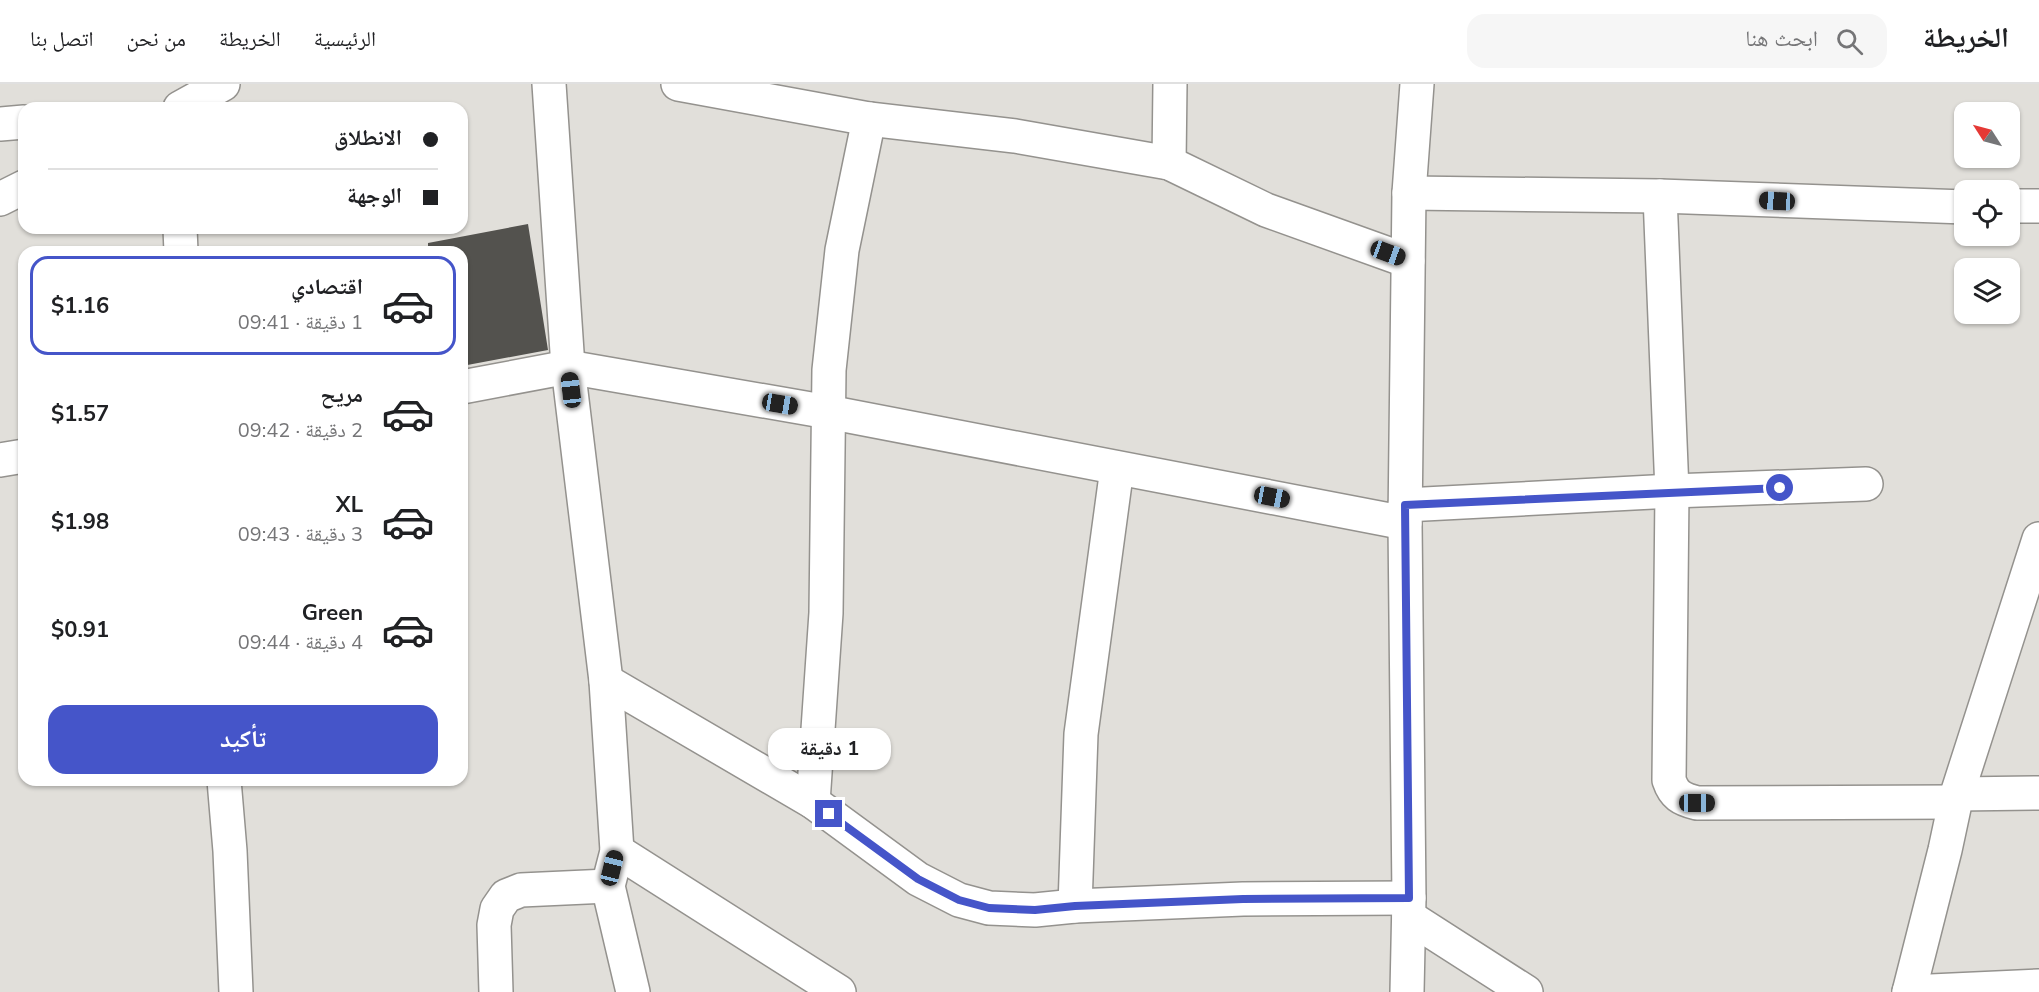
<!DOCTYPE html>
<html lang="ar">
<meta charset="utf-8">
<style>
:root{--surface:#fff;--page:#f6f6f6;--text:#202124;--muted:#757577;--line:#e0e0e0;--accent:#4555c9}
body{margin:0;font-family:"Nunito Sans","Noto Naskh Arabic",sans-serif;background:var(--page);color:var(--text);direction:rtl;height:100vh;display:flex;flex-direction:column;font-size:22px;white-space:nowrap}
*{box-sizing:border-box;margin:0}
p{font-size:20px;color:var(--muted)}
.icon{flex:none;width:33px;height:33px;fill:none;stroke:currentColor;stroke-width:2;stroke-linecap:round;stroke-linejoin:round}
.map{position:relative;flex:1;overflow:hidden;direction:ltr}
.drawer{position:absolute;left:18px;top:162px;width:450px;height:540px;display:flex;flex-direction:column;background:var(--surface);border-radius:18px;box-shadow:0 2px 4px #0004;direction:rtl}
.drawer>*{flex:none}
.banner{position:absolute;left:18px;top:18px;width:450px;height:132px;border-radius:18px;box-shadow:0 2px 4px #0004;direction:rtl;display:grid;align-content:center;height:132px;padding:0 30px;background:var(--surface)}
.needle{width:39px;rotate:306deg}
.buttons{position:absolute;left:1954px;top:18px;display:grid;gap:12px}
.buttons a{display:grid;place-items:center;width:66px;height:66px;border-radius:12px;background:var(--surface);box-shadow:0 2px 4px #0004;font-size:30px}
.end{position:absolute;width:27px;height:27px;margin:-14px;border:8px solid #4555c9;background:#fff;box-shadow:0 0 0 3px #fff}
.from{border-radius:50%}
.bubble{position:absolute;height:42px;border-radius:18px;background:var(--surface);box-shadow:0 2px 4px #0004;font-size:20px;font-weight:700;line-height:42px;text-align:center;direction:rtl}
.car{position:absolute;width:18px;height:36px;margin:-18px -9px;border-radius:8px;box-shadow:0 0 4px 2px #0007;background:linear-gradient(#222 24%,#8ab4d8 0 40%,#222 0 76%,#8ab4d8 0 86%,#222 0)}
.banner b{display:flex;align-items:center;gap:21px;height:57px;font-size:22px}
.banner b+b{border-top:2px solid var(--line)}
.banner i{width:15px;height:15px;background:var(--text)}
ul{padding:10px 0 0;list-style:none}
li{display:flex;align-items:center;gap:18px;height:99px;margin:0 12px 9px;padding:0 18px;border:3px solid transparent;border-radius:18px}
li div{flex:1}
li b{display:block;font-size:22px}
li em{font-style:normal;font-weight:700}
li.on{border-color:var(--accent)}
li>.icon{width:54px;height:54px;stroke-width:1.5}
.button{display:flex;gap:12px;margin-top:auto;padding:12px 30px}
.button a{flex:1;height:69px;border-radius:18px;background:var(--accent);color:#fff;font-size:24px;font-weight:700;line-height:69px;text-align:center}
header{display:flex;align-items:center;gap:36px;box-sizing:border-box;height:84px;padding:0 30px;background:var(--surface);border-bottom:2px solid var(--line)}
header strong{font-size:28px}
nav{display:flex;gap:33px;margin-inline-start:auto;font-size:21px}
.search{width:420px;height:54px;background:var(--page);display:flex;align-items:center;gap:15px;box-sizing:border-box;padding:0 21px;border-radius:18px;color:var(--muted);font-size:22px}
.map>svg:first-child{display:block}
.building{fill:#53524e}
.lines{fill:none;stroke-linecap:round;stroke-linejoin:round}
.minor-casing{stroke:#94928e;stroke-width:36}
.minor{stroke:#fff;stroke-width:33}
.route{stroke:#4555c9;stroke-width:8}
</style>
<header>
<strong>الخريطة</strong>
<div class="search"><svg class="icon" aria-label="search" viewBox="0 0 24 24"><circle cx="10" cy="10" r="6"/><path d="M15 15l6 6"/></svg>ابحث هنا</div>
<nav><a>الرئيسية</a><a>الخريطة</a><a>من نحن</a><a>اتصل بنا</a></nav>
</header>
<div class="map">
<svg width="2039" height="908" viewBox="0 0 2039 908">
<rect width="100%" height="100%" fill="#e1dfda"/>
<polygon class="building" points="528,140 548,266 462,282 462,168 428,168 428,159"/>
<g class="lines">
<g class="minor-casing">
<g id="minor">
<polyline points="549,0 568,283 606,597 617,767 608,802 633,908"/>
<polyline points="678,0 869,35 1015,52 1169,79 1266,126 1408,177"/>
<polyline points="180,24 223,0"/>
<polyline points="0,40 24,38"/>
<polyline points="1169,79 1170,0"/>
<polyline points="1409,109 1660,112 1965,123"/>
<path d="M1660 112 1672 407 1669 696C1674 711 1681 715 1697 719L1955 718"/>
<polyline points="0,115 24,103"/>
<polyline points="2010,122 2039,122"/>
<polyline points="180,144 181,168"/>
<polyline points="462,303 568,283 828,328 1405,439"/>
<polyline points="0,376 24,372"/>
<polyline points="1405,421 1672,407 1866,400"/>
<polyline points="606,597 813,718 918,795 959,816 989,824 1035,826 1075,822 1243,815 1409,814"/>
<polyline points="224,696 230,767 236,908"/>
<polyline points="1957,710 2039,709"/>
<polyline points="813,718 826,529 829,286 842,166 869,35"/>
<polyline points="617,767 839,908"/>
<polyline points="1075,822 1081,650 1117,384"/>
<polyline points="1409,833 1526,908"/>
<polyline points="496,908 494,841 497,825 506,812 521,806 608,802"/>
<polyline points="1407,908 1409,814 1405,439 1409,109 1417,0"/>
<polyline points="1909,908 1945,766 1957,710 2039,455"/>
<polyline points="1909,908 2039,902"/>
</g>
</g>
<use href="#minor" class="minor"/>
</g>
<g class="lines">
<polyline class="route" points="829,730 918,795 959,816 989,824 1035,826 1075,822 1243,815 1409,814 1405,421 1780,404"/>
</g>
</svg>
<div class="buttons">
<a><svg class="needle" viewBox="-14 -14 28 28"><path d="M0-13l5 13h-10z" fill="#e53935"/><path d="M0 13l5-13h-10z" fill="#757577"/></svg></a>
<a><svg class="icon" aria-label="locate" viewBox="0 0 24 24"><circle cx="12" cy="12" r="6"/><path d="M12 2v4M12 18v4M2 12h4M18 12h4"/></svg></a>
<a><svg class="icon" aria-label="layers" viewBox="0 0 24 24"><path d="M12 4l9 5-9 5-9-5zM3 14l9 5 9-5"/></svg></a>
</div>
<i class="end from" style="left:1780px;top:404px"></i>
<i class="end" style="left:829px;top:730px"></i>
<div class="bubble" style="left:768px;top:644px;width:123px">1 دقيقة</div>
<i class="car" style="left:1777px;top:117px;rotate:273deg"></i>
<i class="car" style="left:1388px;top:169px;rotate:110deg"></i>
<i class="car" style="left:571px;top:306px;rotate:353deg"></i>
<i class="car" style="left:780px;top:320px;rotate:100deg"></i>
<i class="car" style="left:1272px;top:413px;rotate:101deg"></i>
<i class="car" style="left:1697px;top:719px;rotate:90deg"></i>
<i class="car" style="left:612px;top:784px;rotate:14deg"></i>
<div class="banner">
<b><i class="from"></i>الانطلاق</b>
<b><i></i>الوجهة</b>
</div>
<section class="drawer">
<ul>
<li class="on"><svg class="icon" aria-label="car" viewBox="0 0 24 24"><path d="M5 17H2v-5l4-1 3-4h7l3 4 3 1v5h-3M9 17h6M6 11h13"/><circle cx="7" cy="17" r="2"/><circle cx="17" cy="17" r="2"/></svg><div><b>اقتصادي</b><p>1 دقيقة · 09:41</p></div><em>$1.16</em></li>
<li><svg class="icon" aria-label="car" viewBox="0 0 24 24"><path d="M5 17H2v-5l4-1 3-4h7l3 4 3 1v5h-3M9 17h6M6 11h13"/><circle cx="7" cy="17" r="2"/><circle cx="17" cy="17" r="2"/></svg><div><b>مريح</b><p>2 دقيقة · 09:42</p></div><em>$1.57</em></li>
<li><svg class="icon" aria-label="car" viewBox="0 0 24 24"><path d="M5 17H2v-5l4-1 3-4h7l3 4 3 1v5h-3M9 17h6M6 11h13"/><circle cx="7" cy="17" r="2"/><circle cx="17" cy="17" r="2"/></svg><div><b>XL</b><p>3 دقيقة · 09:43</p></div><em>$1.98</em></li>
<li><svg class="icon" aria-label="car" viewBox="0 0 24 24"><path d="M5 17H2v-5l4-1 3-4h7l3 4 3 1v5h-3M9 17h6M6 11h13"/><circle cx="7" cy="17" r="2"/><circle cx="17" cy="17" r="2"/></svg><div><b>Green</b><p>4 دقيقة · 09:44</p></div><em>$0.91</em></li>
</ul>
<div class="button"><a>تأكيد</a></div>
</section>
</div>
